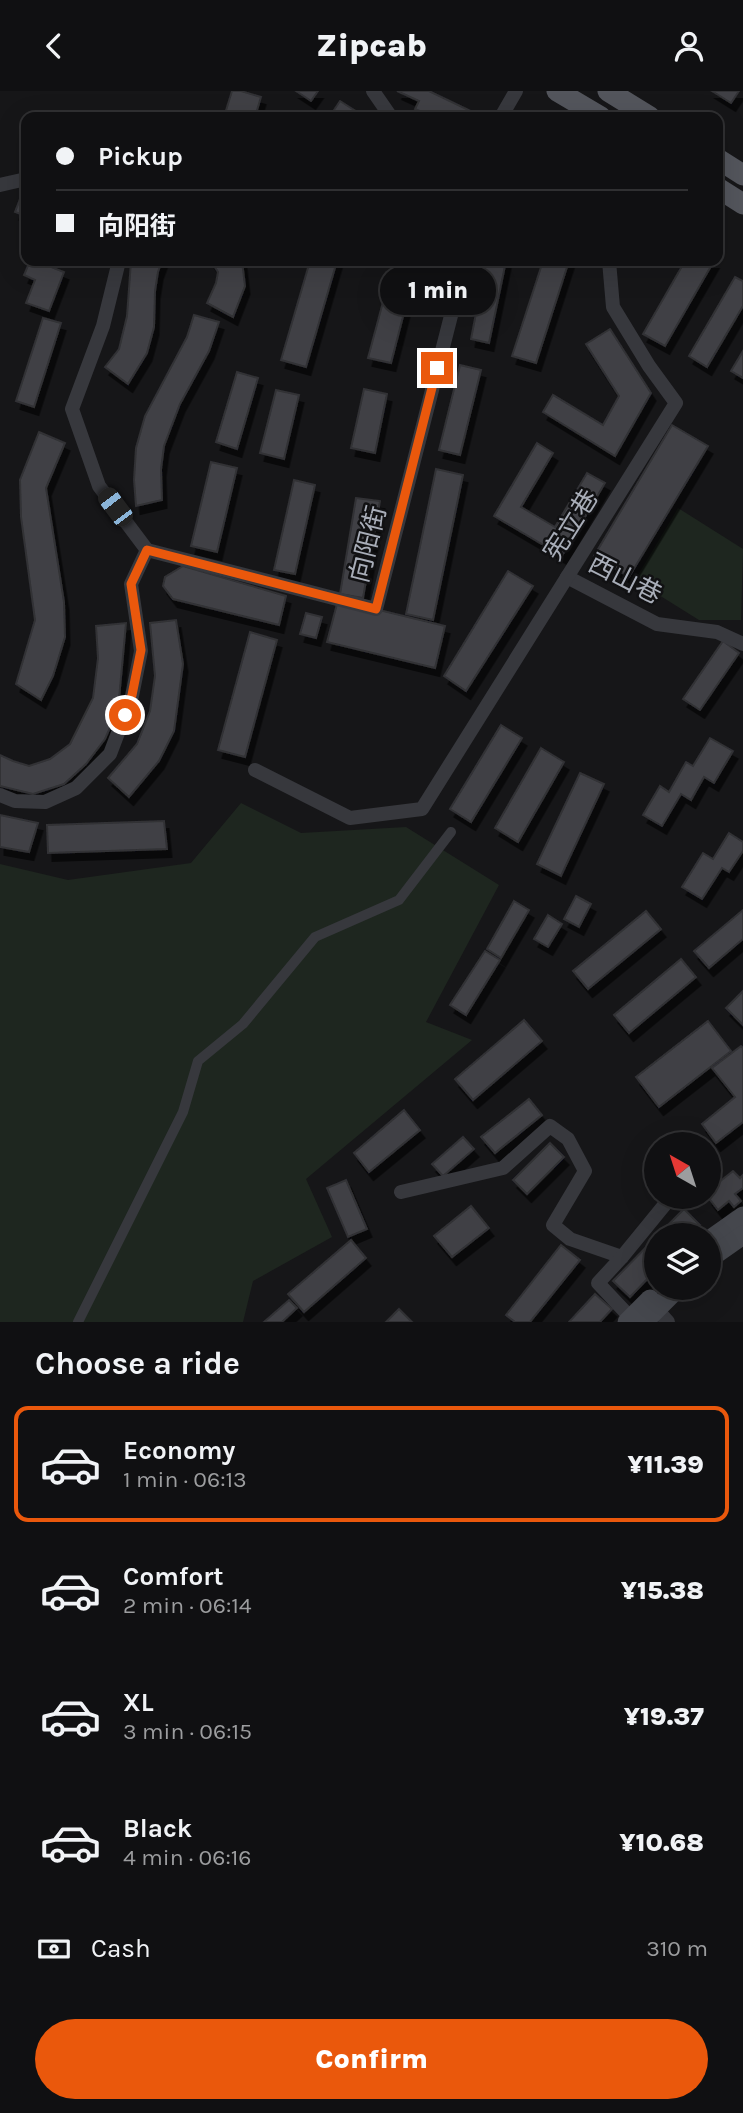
<!DOCTYPE html>
<meta charset="utf-8">
<style>
:root{--surface:#101012;--page:#19191b;--text:#f1f3f6;--muted:#9c9d9f;--line:#303032;--accent:#ea580c}
body{margin:0;font-family:Karla,"Noto Sans SC",sans-serif;background:var(--page);color:var(--text);height:100vh;display:flex;flex-direction:column;font-size:26px;white-space:nowrap}
*{box-sizing:border-box;margin:0}
p{font-size:23px;color:var(--muted)}
.icon{flex:none;width:38px;height:38px;fill:none;stroke:currentColor;stroke-width:2;stroke-linecap:round;stroke-linejoin:round}
.map{position:relative;height:1231px;overflow:hidden}
.sheet{display:flex;flex-direction:column;background:var(--surface);flex:1}
.sheet>*{flex:none}
.hud{position:absolute;left:21px;top:21px;width:702px;height:154px;border-radius:14px;box-shadow:0 7px 28px #0002,0 0 0 2px var(--line);display:grid;align-content:center;height:154px;padding:0 35px;background:var(--surface)}
.needle{width:46px;rotate:321deg}
.controls{position:absolute;left:644px;top:1041px;display:grid;gap:14px}
.controls a{display:grid;place-items:center;width:77px;height:77px;border-radius:50%;background:var(--surface);box-shadow:0 7px 28px #0002,0 0 0 2px var(--line);font-size:35px}
.end{position:absolute;width:32px;height:32px;margin:-16px;border:9px solid #ea580c;background:#fff;box-shadow:0 0 0 4px #fff}
.from{border-radius:50%}
.bubble{position:absolute;height:49px;border-radius:24px;background:var(--surface);box-shadow:0 7px 28px #0002,0 0 0 2px var(--line);font-size:23px;font-weight:800;line-height:49px;text-align:center}
.car{position:absolute;width:21px;height:42px;margin:-21px -10px;border-radius:9px;box-shadow:0 0 5px 2px #0007;background:linear-gradient(#222 24%,#8ab4d8 0 40%,#222 0 76%,#8ab4d8 0 86%,#222 0)}
.hud b{display:flex;align-items:center;gap:24px;height:66px;font-size:26px}
.hud b+b{border-top:2px solid var(--line)}
.hud i{width:18px;height:18px;background:var(--text)}
ul{padding:0;list-style:none}
li{display:flex;align-items:center;gap:21px;height:116px;margin:0 14px 10px;padding:0 21px;border:4px solid transparent;border-radius:14px}
li div{flex:1}
li b{display:block;font-size:26px}
li em{font-style:normal;font-weight:800}
li.on{border-color:var(--accent)}
li>.icon{width:63px;height:63px;stroke-width:1.5}
h2{padding:0 35px;font-size:32px;line-height:84px}
.pay{display:flex;align-items:center;gap:18px;height:77px;padding:0 35px;font-size:26px}
.pay p{margin-inline-start:auto}
.action{display:flex;gap:14px;margin-top:auto;padding:14px 35px}
.action a{flex:1;height:80px;border-radius:42px;background:var(--accent);color:#fff;font-size:28px;font-weight:800;line-height:80px;text-align:center}
header{display:flex;justify-content:space-between;align-items:center;height:91px;padding:0 35px;background:var(--surface);font-size:32px;font-weight:800}
.map>svg:first-child{display:block}
.green{fill:#1e261f}
.building{fill:#404145;stroke:#303034;stroke-width:2;filter:url(#shadow)}
.lines{fill:none;stroke-linecap:round;stroke-linejoin:round}
.pedestrian{stroke:#37383d;stroke-width:10}
.minor{stroke:#37383d;stroke-width:14}
.secondary{stroke:#45474d;stroke-width:19}
.primary{stroke:#53555c;stroke-width:21}
.route{stroke:#ea580c;stroke-width:9}
.labels{text-anchor:middle;dominant-baseline:central;stroke-width:5;stroke-linejoin:round;paint-order:stroke}
.street-label{font-size:26px;fill:#a8adb8;stroke:#111113}
</style>
<header><svg class="icon" aria-label="back" viewBox="0 0 24 24"><path d="M15 5l-7 7 7 7"/></svg>Zipcab<svg class="icon" aria-label="person" viewBox="0 0 24 24"><circle cx="12" cy="8" r="4"/><path d="M4 21q1-7 8-7t8 7"/></svg></header>
<div class="map">
<svg width="743" height="1231" viewBox="0 0 743 1231">
<defs>
<filter id="shadow"><feDropShadow dx="4.5" dy="8" stdDeviation="0" flood-color="#0009"/></filter>
</defs>
<rect width="100%" height="100%" fill="#161618"/>
<g class="green">
<polygon points="678,417 743,458 741,529 699,529 635,489"/>
<polygon points="241,712 301,742 406,736 499,794 426,931 472,949 306,1088 332,1146 253,1190 243,1231 0,1231 0,773 68,789 191,772"/>
</g>
<g class="building">
<polygon points="232,0 241,0 261,6 255,26 224,26"/>
<polygon points="296,0 318,0 311,10"/>
<polygon points="397,0 429,0 477,23 476,26 433,26 415,18 419,10"/>
<polygon points="712,0 739,0 731,12"/>
<polygon points="340,10 365,26 330,25"/>
<polygon points="24,98 26,99 26,140 21,138 26,125 15,121"/>
<polygon points="30,170 42,170 41,172 64,181 49,220 26,212 35,189 24,184"/>
<polygon points="131,170 162,170 158,181 155,200 154,236 147,262 128,293 105,276 119,258 127,225"/>
<polygon points="211,170 242,170 245,195 233,226 207,212 216,192 218,181"/>
<polygon points="310,170 337,170 306,276 281,269"/>
<polygon points="486,170 506,170 489,252 471,248"/>
<polygon points="543,170 569,170 536,272 512,265"/>
<polygon points="685,170 714,170 665,255 643,243"/>
<polygon points="391,181 413,187 391,272 368,267"/>
<polygon points="735,186 743,190 743,215 707,276 689,265"/>
<polygon points="194,224 219,231 209,260 180,313 164,355 161,378 162,409 136,415 134,389 136,357 145,325 187,246"/>
<polygon points="43,227 61,232 34,316 16,310"/>
<polygon points="610,238 651,302 615,365 543,321 553,304 603,334 619,305 586,253"/>
<polygon points="743,260 743,287 731,280"/>
<polygon points="460,274 481,279 460,364 439,359"/>
<polygon points="237,281 258,287 237,358 216,351"/>
<polygon points="364,298 387,303 375,362 351,357"/>
<polygon points="276,299 299,304 284,368 260,362"/>
<polygon points="672,334 708,355 629,486 594,465"/>
<polygon points="39,341 65,352 46,397 64,511 65,546 53,585 41,609 16,593 35,529 21,426 20,389"/>
<polygon points="537,352 553,362 521,416 555,436 587,382 605,392 562,465 494,425"/>
<polygon points="211,371 237,377 217,461 191,455"/>
<polygon points="436,378 463,384 433,529 406,523"/>
<polygon points="294,389 315,394 295,483 274,479"/>
<polygon points="356,407 380,410 363,507 340,503"/>
<polygon points="183,475 286,505 279,534 173,508 163,495 165,486"/>
<polygon points="508,480 533,495 466,600 444,585"/>
<polygon points="338,509 445,535 435,577 327,551"/>
<polygon points="306,522 322,526 316,547 300,543"/>
<polygon points="176,529 183,573 174,640 159,670 129,706 108,687 137,653 150,620 155,585 150,532"/>
<polygon points="126,532 118,619 105,648 86,673 64,693 33,703 0,695 0,664 13,670 29,675 50,668 70,653 93,607 98,567 96,535"/>
<polygon points="250,541 277,549 245,666 218,659"/>
<polygon points="723,550 739,562 700,619 683,608"/>
<polygon points="501,634 522,647 471,731 450,718"/>
<polygon points="710,647 733,660 714,692 704,686 691,709 681,703 662,735 643,724 660,695 669,701 686,671 693,675"/>
<polygon points="541,657 564,671 518,751 495,737"/>
<polygon points="580,682 604,693 561,785 537,773"/>
<polygon points="0,724 38,732 29,761 0,756"/>
<polygon points="164,730 167,758 48,762 47,734"/>
<polygon points="729,742 743,751 743,760 729,781 722,777 702,808 682,796 703,762 713,768"/>
<polygon points="576,805 591,813 579,836 564,828"/>
<polygon points="514,810 529,819 501,867 487,858"/>
<polygon points="743,819 743,848 709,877 694,860"/>
<polygon points="646,820 661,838 588,898 573,880"/>
<polygon points="548,824 562,833 548,856 534,848"/>
<polygon points="485,860 500,869 466,924 450,914"/>
<polygon points="681,868 696,886 629,942 614,924"/>
<polygon points="743,900 743,934 726,917"/>
<polygon points="524,929 542,950 473,1009 455,988"/>
<polygon points="708,930 731,960 659,1016 636,986"/>
<polygon points="741,955 743,957 743,1031 716,1052 702,1033 735,1006 712,977"/>
<polygon points="529,1008 542,1024 495,1062 481,1046"/>
<polygon points="404,1019 420,1039 369,1081 354,1062"/>
<polygon points="463,1046 474,1058 443,1085 432,1073"/>
<polygon points="550,1052 564,1066 527,1103 513,1089"/>
<polygon points="733,1080 740,1087 743,1084 743,1097 735,1103 741,1110 734,1116 729,1110 718,1119 708,1106 709,1099"/>
<polygon points="346,1089 367,1138 348,1146 327,1097"/>
<polygon points="471,1115 489,1137 452,1166 434,1145"/>
<polygon points="684,1118 700,1134 690,1144 658,1144"/>
<polygon points="656,1146 656,1179 630,1206 613,1190"/>
<polygon points="351,1149 366,1167 304,1221 288,1203"/>
<polygon points="561,1154 580,1169 530,1231 515,1231 506,1224"/>
<polygon points="595,1203 612,1218 600,1231 569,1231"/>
<polygon points="289,1209 297,1217 282,1231 264,1231"/>
<polygon points="399,1218 412,1231 386,1231"/>
</g>
<g class="lines">
<polyline class="pedestrian" points="78,1231 183,1021 198,970 243,933 315,846 399,809 451,741"/>
<g class="minor">
<polyline points="373,0 391,26"/>
<polyline points="501,26 516,0"/>
<polyline points="0,94 26,88"/>
<polyline points="147,459 376,518 465,170"/>
<polyline points="567,486 657,533 717,541 743,553"/>
<polyline points="255,679 350,727 422,718 676,312 649,275 613,216 609,170"/>
<polyline points="0,704 15,710 45,711 76,697 110,663 132,605 141,560 131,493 147,459 99,395 72,318 103,235 119,170"/>
<polyline points="401,1101 503,1077 550,1035 568,1048 585,1080 553,1134 570,1148 622,1166"/>
<polyline points="652,1213 668,1231"/>
<polyline points="631,1227 598,1192 622,1166 671,1106"/>
</g>
<g class="secondary">
<polyline points="709,1149 743,1125"/>
<polyline points="709,1168 743,1144"/>
<polyline points="627,1231 650,1208"/>
<polyline points="644,1231 678,1197"/>
</g>
<g class="primary">
<polyline points="557,0 601,26"/>
<polyline points="608,0 650,26"/>
<polyline points="718,68 743,84"/>
<polyline points="718,97 743,113"/>
</g>
</g>
<g class="lines">
<polyline class="route" points="125,624 132,604 141,559 131,493 147,459 376,518 437,277"/>
</g>
<g class="labels">
<g class="street-label">
<text transform="translate(571 434) rotate(-58)">宪立巷</text>
<text transform="translate(368 453) rotate(-76)">向阳街</text>
<text transform="translate(625 488) rotate(27)">西山巷</text>
</g>
</g>
</svg>
<div class="controls">
<a><svg class="needle" viewBox="-14 -14 28 28"><path d="M0-13l5 13h-10z" fill="#e53935"/><path d="M0 13l5-13h-10z" fill="#9c9d9f"/></svg></a>
<a><svg class="icon" aria-label="layers" viewBox="0 0 24 24"><path d="M12 4l9 5-9 5-9-5zM3 14l9 5 9-5"/></svg></a>
</div>
<i class="end from" style="left:125px;top:624px"></i>
<i class="end" style="left:437px;top:277px"></i>
<div class="bubble" style="left:380px;top:175px;width:116px">1 min</div>
<i class="car" style="left:115px;top:416px;rotate:323deg"></i>
<div class="hud">
<b><i class="from"></i>Pickup</b>
<b><i></i>向阳街</b>
</div>
</div>
<section class="sheet">
<h2>Choose a ride</h2>
<ul>
<li class="on"><svg class="icon" aria-label="car" viewBox="0 0 24 24"><path d="M5 17H2v-5l4-1 3-4h7l3 4 3 1v5h-3M9 17h6M6 11h13"/><circle cx="7" cy="17" r="2"/><circle cx="17" cy="17" r="2"/></svg><div><b>Economy</b><p>1 min · 06:13</p></div><em>¥11.39</em></li>
<li><svg class="icon" aria-label="car" viewBox="0 0 24 24"><path d="M5 17H2v-5l4-1 3-4h7l3 4 3 1v5h-3M9 17h6M6 11h13"/><circle cx="7" cy="17" r="2"/><circle cx="17" cy="17" r="2"/></svg><div><b>Comfort</b><p>2 min · 06:14</p></div><em>¥15.38</em></li>
<li><svg class="icon" aria-label="car" viewBox="0 0 24 24"><path d="M5 17H2v-5l4-1 3-4h7l3 4 3 1v5h-3M9 17h6M6 11h13"/><circle cx="7" cy="17" r="2"/><circle cx="17" cy="17" r="2"/></svg><div><b>XL</b><p>3 min · 06:15</p></div><em>¥19.37</em></li>
<li><svg class="icon" aria-label="car" viewBox="0 0 24 24"><path d="M5 17H2v-5l4-1 3-4h7l3 4 3 1v5h-3M9 17h6M6 11h13"/><circle cx="7" cy="17" r="2"/><circle cx="17" cy="17" r="2"/></svg><div><b>Black</b><p>4 min · 06:16</p></div><em>¥10.68</em></li>
</ul>
<div class="pay"><svg class="icon" aria-label="cash" viewBox="0 0 24 24"><path d="M3 7h18v10H3z"/><circle cx="12" cy="12" r="2"/></svg>Cash<p>310 m</p></div>
<div class="action"><a>Confirm</a></div>
</section>
